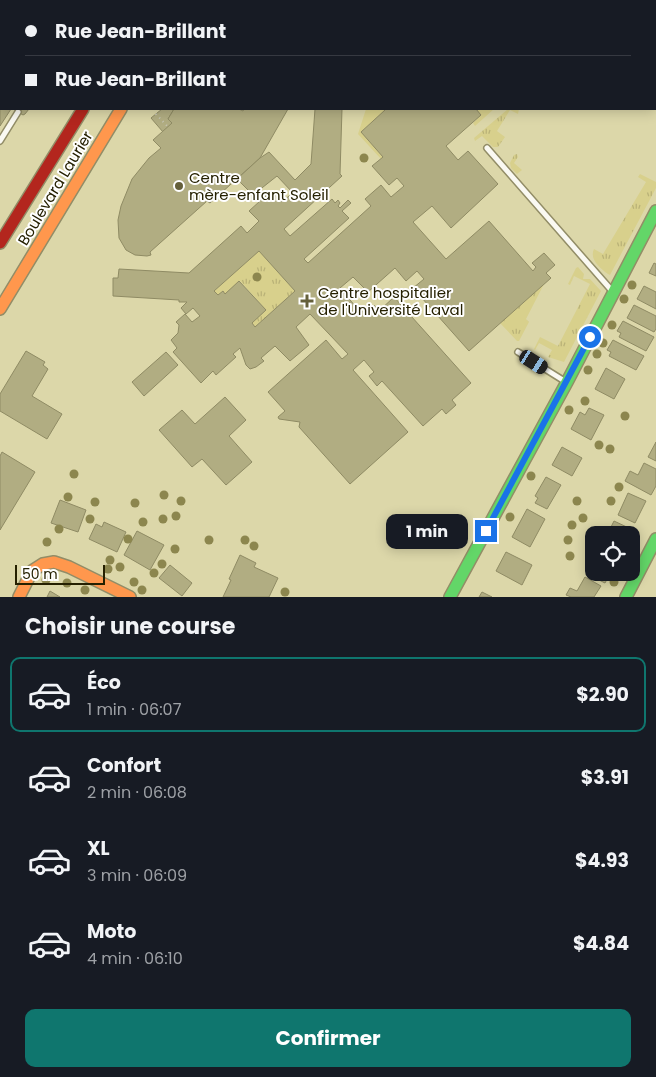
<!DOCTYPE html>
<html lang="fr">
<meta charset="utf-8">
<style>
:root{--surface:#171b24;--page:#20242c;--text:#f1f3f6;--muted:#9ea1a6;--line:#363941;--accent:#0f766e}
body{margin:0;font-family:Poppins,sans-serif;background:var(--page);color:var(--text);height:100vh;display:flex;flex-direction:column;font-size:19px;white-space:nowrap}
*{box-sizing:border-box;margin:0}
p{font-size:16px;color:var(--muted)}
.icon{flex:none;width:28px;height:28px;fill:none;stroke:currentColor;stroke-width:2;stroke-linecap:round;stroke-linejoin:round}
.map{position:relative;height:597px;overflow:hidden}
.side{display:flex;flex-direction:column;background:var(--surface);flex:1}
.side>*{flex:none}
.top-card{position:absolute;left:0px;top:0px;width:656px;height:110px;box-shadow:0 2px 12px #0003;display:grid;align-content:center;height:110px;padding:0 25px;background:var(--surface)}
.fabs{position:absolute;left:585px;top:526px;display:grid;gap:10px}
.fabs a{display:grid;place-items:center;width:55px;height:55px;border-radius:10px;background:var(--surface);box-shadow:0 2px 12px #0003;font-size:25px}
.scale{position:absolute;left:15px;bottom:12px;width:90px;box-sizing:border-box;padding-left:5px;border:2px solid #252000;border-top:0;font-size:14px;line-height:18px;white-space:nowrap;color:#252000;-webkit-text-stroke:4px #fff;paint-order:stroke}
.end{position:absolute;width:22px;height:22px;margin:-11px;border:6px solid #1a73e8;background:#fff;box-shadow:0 0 0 2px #fff}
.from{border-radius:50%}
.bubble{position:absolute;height:35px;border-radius:10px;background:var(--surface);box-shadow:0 2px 12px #0003;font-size:16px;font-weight:700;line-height:35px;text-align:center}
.car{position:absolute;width:15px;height:30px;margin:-15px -8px;border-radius:6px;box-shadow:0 0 4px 1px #0007;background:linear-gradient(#222 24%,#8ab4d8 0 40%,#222 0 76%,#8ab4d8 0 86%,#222 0)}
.top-card b{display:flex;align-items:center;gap:18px;height:48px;font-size:19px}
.top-card b+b{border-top:1px solid var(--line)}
.top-card i{width:12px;height:12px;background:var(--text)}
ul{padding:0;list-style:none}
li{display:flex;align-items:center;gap:15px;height:75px;margin:0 10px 8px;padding:0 15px;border:2px solid transparent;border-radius:10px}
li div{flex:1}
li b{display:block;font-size:19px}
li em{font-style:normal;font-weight:700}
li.selected{border-color:var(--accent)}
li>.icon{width:45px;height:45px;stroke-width:1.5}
h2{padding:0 25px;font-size:22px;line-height:60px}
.cta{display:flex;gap:10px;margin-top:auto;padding:10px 25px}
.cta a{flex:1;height:58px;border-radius:10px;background:var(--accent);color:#fff;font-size:20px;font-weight:700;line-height:58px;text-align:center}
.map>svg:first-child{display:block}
.grass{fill:url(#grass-tufts)}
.building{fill:#b1ad82;stroke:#8f8b64;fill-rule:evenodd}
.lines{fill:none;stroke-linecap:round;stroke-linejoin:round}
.lane-casing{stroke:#928d67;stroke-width:8}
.fast-casing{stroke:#928d67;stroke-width:14}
.slow-casing{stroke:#928d67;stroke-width:14}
.jam-casing{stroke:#928d67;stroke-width:14}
.path{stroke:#c8c7b9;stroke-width:2;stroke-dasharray:1 4;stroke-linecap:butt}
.lane{stroke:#faf9f2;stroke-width:5}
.fast{stroke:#63d668;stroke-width:11}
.slow{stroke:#ff974d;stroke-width:11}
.jam{stroke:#b3261e;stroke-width:11}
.tree{fill:#8c864e}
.route{stroke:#1a73e8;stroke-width:6}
.poi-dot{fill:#65603b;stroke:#fff;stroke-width:2}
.labels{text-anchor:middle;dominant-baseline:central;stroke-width:4;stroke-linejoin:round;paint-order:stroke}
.poi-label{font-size:15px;fill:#252000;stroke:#fff;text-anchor:start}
.street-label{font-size:15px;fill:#252000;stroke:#fff}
</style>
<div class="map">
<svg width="656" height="597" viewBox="0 0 656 597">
<defs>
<pattern id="grass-tufts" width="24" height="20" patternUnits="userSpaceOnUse" patternTransform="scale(1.25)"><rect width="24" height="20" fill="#d8d08c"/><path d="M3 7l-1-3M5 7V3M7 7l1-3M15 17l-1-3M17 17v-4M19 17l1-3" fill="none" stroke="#b9b277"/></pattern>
</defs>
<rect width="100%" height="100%" fill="#dcd7a9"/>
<g class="grass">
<polygon points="366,109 384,109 385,110 361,132 383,157 381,159 358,134"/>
<polygon points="476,109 494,109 475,126 473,123 481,115"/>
<polygon points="508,109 519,109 518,114 510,110 497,131 505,137 498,147 493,147 482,136 475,141 474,138"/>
<polygon points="517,154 518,157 514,163 522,170 517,174 511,168 510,163 514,155"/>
<path d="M640 174 656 182V188L610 275 608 274C600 268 589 259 594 249L603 254 646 182 638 177Z"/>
<polygon points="259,251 295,291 255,327 252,323 266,310 240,281 225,294 223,291 218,295 214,291"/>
<polygon points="578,267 584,274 583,279 590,279 601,291 564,362 548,357 552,350 539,343 535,350 534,349 540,337 558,346 590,284 574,276 570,285 568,284 576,268"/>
<polygon points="544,284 526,319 529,322 519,341 517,341 500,323"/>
</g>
<g class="building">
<polygon points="0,0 95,0 1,1 1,109 11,109 0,126"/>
<polygon points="240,0 277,0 239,1"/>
<polygon points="13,109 29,109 25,114 23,115"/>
<polygon points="162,109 174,109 168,119 172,123 163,132 151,118"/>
<polygon points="174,109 239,109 243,111 244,109 288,109 260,158 210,203 207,201 150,252 151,255 147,256 135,255 126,250 119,238 118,220 121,206 132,179 149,158 161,148 153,140 172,123 168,119"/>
<path d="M315 109H342L340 174 342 176 284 229 290 236 332 199 335 203 338 200 340 203 338 206 340 208 348 200 351 203 342 211 349 218 304 259 308 263 371 206 365 199 381 185 391 197 404 186 397 178 389 185 372 166 383 157 361 132 385 110 384 109H476L481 115 446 146 458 160 468 151 498 184 451 228 432 206 413 222 446 259 489 221 533 271 536 267 532 263 544 253 555 265 546 273 551 278 469 351 413 288 424 279 417 271 406 281 395 268 368 292 353 277 340 288 361 313 368 307 370 309 374 305 379 311 394 297 471 383 452 400 456 405 446 414 442 409 423 426 382 381 377 386 369 376 374 372 364 360 353 370 408 432 350 484 299 427 300 422 279 419 278 417 285 411 268 392 326 340 342 359 348 354 310 314 296 327 309 345 290 361 275 346 261 358 264 361 256 367 250 369 246 365 240 348 233 354 236 357 216 375 213 371 201 383 173 352 177 348 171 340 178 333 179 325 176 322 185 314 192 322 200 316 193 308 186 314 181 308 187 302H179V300L113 296V278H118L119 269 189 273 241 226 247 233 259 221 249 211 271 191 281 202 293 193 277 176 253 195 237 179 260 158 269 152 295 180 311 164ZM259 251 295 291 255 327 252 323 266 310 239 281 225 294 223 291 218 295 214 291Z"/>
<polygon points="654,263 656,264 656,276 649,273"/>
<polygon points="644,286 656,292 656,309 637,299"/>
<polygon points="634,305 656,316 656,329 654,332 627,318"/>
<polygon points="623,321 654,337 646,351 619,337 621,333 617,331"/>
<polygon points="613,340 644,356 636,370 609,356 611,352 607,350"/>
<polygon points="26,351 45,362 43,365 48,369 32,396 62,414 47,439 0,411 0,394"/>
<polygon points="166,352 178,365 144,396 132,382"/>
<polygon points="606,368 625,379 614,399 595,389"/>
<polygon points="225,397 246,420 229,436 252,462 226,485 202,459 192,467 159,430 182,410 195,424"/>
<polygon points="589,408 604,415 591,440 571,429 580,412 585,415"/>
<polygon points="656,442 656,461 648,457"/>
<polygon points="562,447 582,458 572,476 552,465"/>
<polygon points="2,452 35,472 0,530 0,456"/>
<polygon points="644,463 656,469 656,486 651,495 625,481 630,471 638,475"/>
<polygon points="546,477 561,485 547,509 535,503 538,498 535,496"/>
<polygon points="628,493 646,501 635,523 618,515"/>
<polygon points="60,500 86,510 78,532 51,523"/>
<polygon points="527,509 545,519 530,547 512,537"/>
<polygon points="614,521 631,529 628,535 607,535"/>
<polygon points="104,522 126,532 117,552 89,539 96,524 102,527"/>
<polygon points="137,531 164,545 150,570 124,555"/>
<polygon points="506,552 532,565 522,585 496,571"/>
<polygon points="240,555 256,563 254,567 278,578 269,597 223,597 231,580 229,579"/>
<polygon points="594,561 594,572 611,572 605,583 587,574"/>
<polygon points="170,565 192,583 182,596 159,578"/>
<polygon points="585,577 601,586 594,597 571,597 566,595 570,588 577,591"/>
<polygon points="50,591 60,597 47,597"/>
<polygon points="482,592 492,597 479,597"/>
</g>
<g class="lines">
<g class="lane-casing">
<g id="lane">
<polyline points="338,0 339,1"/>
<polyline points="352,0 354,1"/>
<polyline points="215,1 216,0"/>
<polyline points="302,1 303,0"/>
<polyline points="410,1 411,0"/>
<polyline points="419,1 419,0"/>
<polyline points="0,141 18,112"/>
<polyline points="487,148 613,292"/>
<polyline points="518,352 566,382"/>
</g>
</g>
<g class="fast-casing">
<g id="fast">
<polyline points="186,1 187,0"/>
<polyline points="450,597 567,382 656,211"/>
<polyline points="626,597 656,539"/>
</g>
</g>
<g class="slow-casing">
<g id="slow">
<polyline points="150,1 151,0"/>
<polyline points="0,309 121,109"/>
<polyline points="19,597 32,571 43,564 54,562 69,567 130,597"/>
</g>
</g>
<g class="jam-casing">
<polyline id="jam" points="0,243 83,109"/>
</g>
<polyline class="path" points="155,109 156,114 168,127"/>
<use href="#lane" class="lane"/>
<use href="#fast" class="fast"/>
<use href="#slow" class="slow"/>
<use href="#jam" class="jam"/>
</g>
<g class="tree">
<circle cx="364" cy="158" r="4.5"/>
<circle cx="257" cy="277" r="4.5"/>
<circle cx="632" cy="285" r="4.5"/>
<circle cx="624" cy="299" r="4.5"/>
<circle cx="612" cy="325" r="4.5"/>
<circle cx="603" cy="343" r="4.5"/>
<circle cx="597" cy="354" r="4.5"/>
<circle cx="588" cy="370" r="4.5"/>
<circle cx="585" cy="401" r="4.5"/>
<circle cx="569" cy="410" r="4.5"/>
<circle cx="625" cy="416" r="4.5"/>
<circle cx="599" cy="445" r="4.5"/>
<circle cx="610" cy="449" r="4.5"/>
<circle cx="74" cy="474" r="4.5"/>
<circle cx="531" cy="476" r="4.5"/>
<circle cx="619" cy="487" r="4.5"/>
<circle cx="164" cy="495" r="4.5"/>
<circle cx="68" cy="497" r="4.5"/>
<circle cx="181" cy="501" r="4.5"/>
<circle cx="577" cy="501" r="4.5"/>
<circle cx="611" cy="501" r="4.5"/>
<circle cx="95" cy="502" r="4.5"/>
<circle cx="135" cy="503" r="4.5"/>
<circle cx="176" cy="516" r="4.5"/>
<circle cx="510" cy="517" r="4.5"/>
<circle cx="583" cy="518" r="4.5"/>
<circle cx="90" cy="519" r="4.5"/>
<circle cx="163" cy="519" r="4.5"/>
<circle cx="143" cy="522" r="4.5"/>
<circle cx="572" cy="525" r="4.5"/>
<circle cx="59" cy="529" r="4.5"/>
<circle cx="128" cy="539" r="4.5"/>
<circle cx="209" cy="540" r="4.5"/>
<circle cx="245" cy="540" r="4.5"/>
<circle cx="568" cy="540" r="4.5"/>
<circle cx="47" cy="542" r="4.5"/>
<circle cx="254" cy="546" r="4.5"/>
<circle cx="175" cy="549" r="4.5"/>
<circle cx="570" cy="556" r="4.5"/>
<circle cx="110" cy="560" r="4.5"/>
<circle cx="162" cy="564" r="4.5"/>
<circle cx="120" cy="567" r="4.5"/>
<circle cx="108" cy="569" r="4.5"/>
<circle cx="154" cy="573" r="4.5"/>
<circle cx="46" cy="580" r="4.5"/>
<circle cx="134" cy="582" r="4.5"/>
<circle cx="614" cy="582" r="4.5"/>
<circle cx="67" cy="583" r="4.5"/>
<circle cx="85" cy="590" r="4.5"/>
<circle cx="142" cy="590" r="4.5"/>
<circle cx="285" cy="592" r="4.5"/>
</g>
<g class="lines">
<polyline class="route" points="486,531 590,337"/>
</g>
<g class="poi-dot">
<circle cx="179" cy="186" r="5"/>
<path d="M304.5 293.5h5v5h5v5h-5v5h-5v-5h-5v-5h5z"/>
</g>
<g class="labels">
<g class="poi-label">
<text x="189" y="177">Centre<tspan x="189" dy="17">mère-enfant Soleil</tspan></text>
<text x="318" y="292">Centre hospitalier<tspan x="318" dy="17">de l'Université Laval</tspan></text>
</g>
<g class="street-label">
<text transform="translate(55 188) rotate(-59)">Boulevard Laurier</text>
</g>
</g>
</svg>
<div class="fabs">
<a><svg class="icon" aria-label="locate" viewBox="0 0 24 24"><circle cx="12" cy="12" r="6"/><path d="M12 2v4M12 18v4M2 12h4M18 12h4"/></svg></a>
</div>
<div class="scale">50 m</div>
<i class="end from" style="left:590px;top:337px"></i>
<i class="end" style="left:486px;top:531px"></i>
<div class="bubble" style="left:386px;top:514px;width:82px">1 min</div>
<i class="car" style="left:534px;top:362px;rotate:122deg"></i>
<div class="top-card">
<b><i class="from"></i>Rue Jean-Brillant</b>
<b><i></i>Rue Jean-Brillant</b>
</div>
</div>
<section class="side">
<h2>Choisir une course</h2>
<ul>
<li class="selected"><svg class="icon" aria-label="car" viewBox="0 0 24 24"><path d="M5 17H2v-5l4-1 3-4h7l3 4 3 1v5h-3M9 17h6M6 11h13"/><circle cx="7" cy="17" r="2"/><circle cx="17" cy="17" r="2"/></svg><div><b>Éco</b><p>1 min · 06:07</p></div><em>$2.90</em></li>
<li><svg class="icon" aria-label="car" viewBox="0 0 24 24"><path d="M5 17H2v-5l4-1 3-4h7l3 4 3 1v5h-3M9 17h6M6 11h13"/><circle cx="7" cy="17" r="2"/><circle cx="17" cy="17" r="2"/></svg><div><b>Confort</b><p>2 min · 06:08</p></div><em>$3.91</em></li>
<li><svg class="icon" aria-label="car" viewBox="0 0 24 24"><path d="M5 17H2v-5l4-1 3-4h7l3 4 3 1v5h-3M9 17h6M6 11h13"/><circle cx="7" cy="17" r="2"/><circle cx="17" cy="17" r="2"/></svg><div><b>XL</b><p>3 min · 06:09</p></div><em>$4.93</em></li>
<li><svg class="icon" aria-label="car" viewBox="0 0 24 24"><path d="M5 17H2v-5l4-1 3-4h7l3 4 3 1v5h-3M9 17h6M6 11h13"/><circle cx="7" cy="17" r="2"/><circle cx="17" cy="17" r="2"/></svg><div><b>Moto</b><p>4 min · 06:10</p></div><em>$4.84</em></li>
</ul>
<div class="cta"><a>Confirmer</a></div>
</section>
